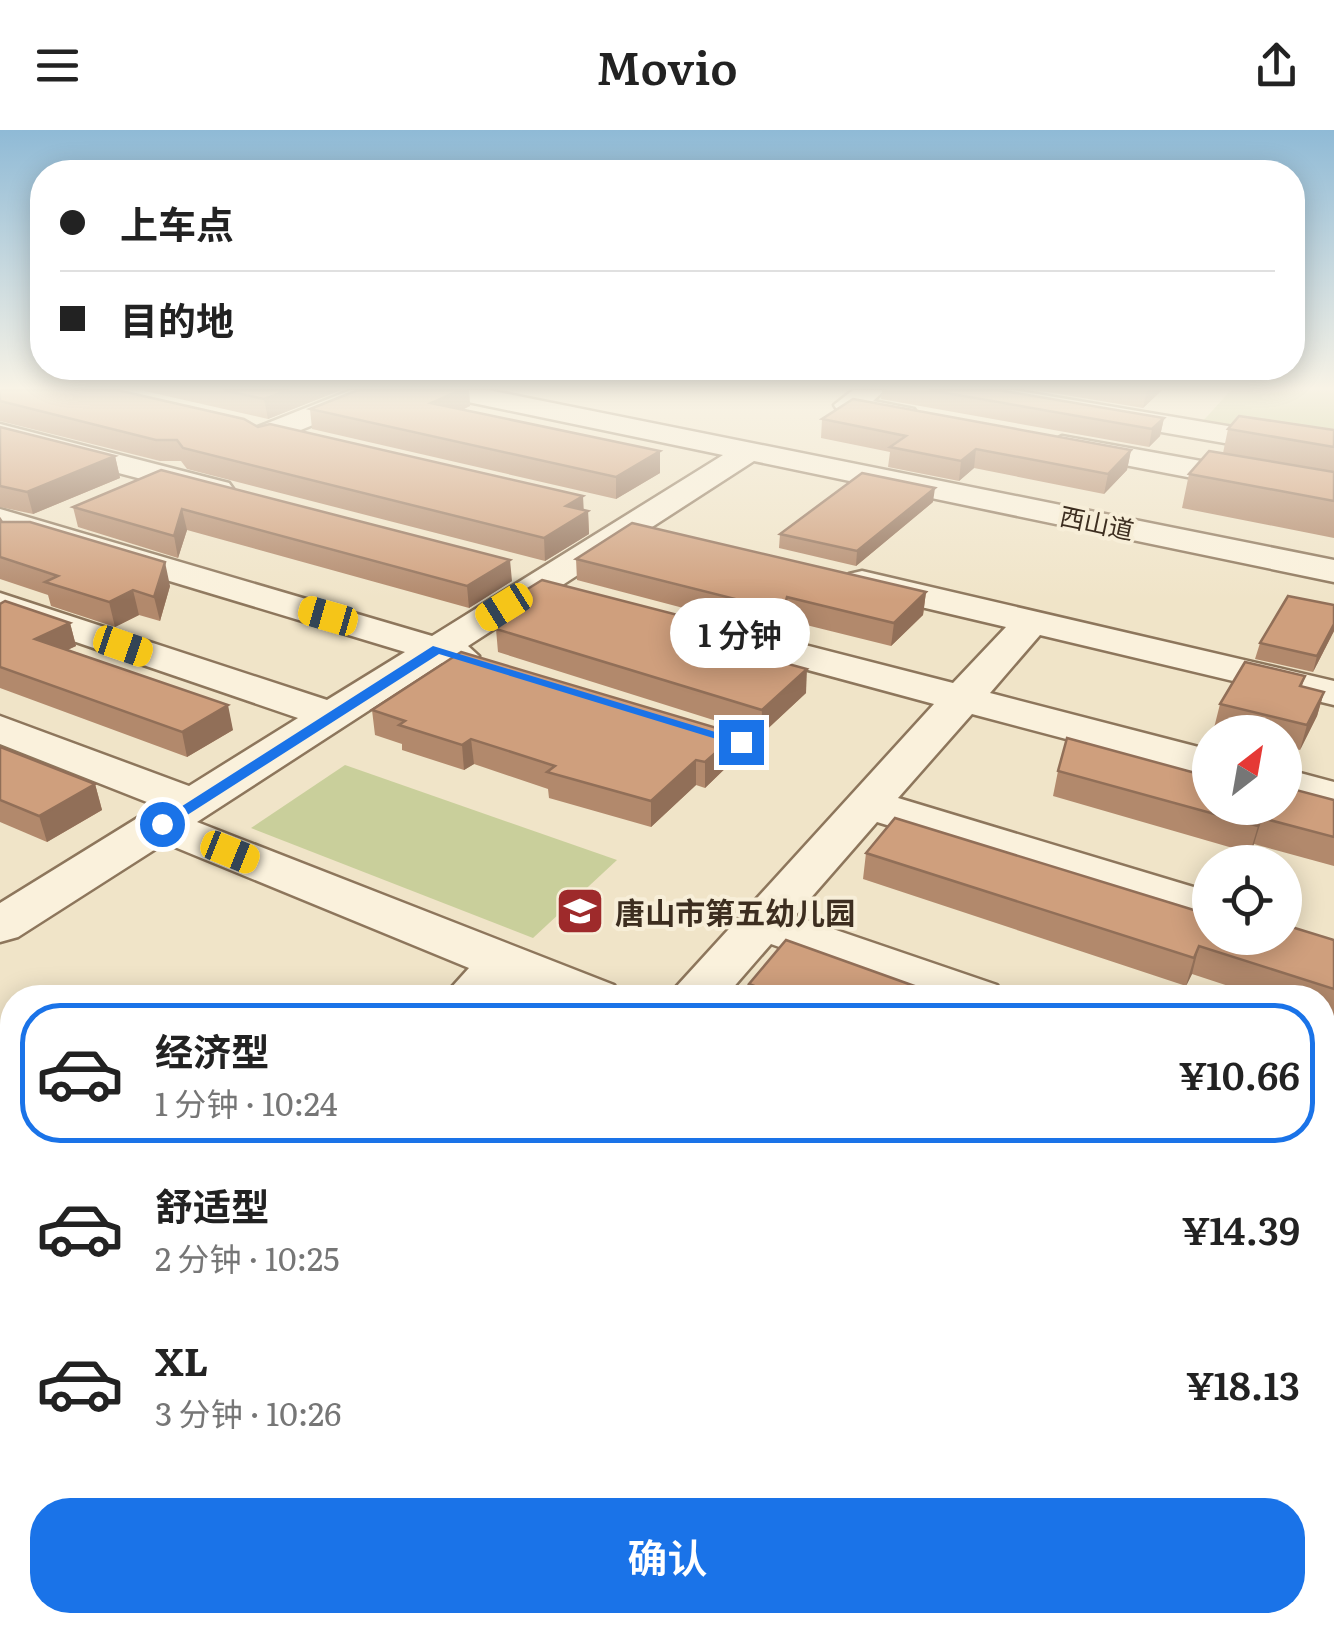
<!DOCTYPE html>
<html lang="zh">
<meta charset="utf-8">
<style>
:root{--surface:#fff;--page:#f2f2f2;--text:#222;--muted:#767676;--line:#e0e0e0;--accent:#1a73e8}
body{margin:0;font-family:Literata,"Noto Sans SC",serif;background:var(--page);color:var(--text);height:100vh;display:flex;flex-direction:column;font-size:38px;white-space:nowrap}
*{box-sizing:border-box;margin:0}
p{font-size:32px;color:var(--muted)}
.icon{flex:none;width:55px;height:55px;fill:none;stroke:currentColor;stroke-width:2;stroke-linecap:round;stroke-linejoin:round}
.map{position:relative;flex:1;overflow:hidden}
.panel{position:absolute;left:0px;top:855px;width:1335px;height:648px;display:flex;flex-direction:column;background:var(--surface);border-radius:40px 40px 0 0;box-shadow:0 5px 25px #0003}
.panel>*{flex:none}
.guide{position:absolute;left:30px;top:30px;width:1275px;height:220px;border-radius:40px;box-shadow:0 5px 25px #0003;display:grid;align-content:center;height:220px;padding:0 30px;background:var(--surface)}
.needle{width:65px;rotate:31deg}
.tools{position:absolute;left:1192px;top:585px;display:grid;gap:20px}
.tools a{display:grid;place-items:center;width:110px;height:110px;border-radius:50%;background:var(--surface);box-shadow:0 5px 25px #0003;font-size:50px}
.end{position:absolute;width:45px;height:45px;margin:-22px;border:12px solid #1a73e8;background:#fff;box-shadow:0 0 0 5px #fff}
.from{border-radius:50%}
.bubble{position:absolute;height:70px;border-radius:35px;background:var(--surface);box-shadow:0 5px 25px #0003;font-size:32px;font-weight:600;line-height:70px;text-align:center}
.car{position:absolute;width:30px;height:60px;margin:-30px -15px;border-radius:12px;box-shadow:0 0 8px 2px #0007;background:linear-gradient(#f5c518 24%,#345 0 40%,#f5c518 0 76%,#345 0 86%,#f5c518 0)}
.guide b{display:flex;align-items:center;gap:35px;height:95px;font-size:38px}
.guide b+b{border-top:2px solid var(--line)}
.guide i{width:25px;height:25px;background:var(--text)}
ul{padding:18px 0 0;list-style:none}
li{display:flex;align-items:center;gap:30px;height:140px;margin:0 20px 15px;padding:0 10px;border:5px solid transparent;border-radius:40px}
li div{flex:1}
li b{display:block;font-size:38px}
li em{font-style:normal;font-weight:600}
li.current{border-color:var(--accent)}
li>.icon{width:90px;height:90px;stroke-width:1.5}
.action{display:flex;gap:20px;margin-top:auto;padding:20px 30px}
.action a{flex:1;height:115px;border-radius:40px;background:var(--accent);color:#fff;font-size:40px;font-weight:600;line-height:115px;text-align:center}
header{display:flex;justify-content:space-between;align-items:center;height:130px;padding:0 30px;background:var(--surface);font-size:45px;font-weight:600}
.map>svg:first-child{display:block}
.green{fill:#c9cf9b}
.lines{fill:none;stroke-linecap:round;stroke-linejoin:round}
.minor-casing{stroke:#8d765c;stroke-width:5}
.minor{fill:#faf1dc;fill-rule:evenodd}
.wall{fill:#b2896c}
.shaded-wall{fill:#916f58}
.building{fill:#cf9f7d;stroke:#916f58;stroke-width:2.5}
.route{fill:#1a73e8}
.labels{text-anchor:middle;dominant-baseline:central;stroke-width:8;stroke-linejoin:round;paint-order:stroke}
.far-street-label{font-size:25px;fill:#3d2e20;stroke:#f7eed8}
.poi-label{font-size:30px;font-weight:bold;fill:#3d2e20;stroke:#f7eed8;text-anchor:start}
</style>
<header><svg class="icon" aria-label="menu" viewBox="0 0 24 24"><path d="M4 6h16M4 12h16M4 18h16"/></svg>Movio<svg class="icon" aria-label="share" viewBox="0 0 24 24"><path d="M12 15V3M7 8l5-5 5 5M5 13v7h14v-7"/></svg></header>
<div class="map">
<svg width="1334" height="1502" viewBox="0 0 1334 1502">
<rect width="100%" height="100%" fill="#f0e4c8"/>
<g class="green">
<polygon points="1231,260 1334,260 1334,313 1203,291"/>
<polygon points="345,635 617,730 533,808 251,698"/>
<polygon points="1323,1309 1334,1314 1334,1502 1178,1502 1182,1490 1322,1490"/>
</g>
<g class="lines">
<g class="minor-casing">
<g id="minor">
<polygon points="351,260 387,260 384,266 232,328 221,331 206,322 210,316"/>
<polygon points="436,260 488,260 1334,430 1334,452 754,331 468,516 479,526 473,534 459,538 442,533 197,692 614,855 621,868 542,868 514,856 503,868 442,868 469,838 165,713 18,807 0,812 0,773 157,676 0,614 0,586 189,656 298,588 0,486 0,463 327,570 405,522 0,400 0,379 432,506 723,325 449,268"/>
<polygon points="853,260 885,260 873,271 914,279 918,285 904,293 838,281 834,275"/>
<polygon points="953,260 1013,260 1334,314 1334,332 966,268"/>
<polygon points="0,294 229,353 234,360 218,369 0,312"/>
<polygon points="1062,306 1334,355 1334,375 1052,321 1047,315"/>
<polygon points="862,441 1334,551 1334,575 1040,505 990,563 1210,620 1210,647 972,584 898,668 1210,762 1210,793 877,692 795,786 997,855 1004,868 921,868 771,814 724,868 666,868 934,574 697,510 692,502 697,494 711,491 953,553 1006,497 849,460 844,452 849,444"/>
<polygon points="1285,639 1334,652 1334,680 1285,667"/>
<polygon points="1322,1210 1334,1214 1334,1278 1322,1273"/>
<polygon points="12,1251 12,1325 0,1330 0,1255"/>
<polygon points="577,1490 676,1490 681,1502 582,1502"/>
<polygon points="843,1490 928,1490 924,1502 838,1502"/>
<polygon points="1073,1490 1157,1490 1154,1502 1068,1502"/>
</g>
</g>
<use href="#minor" class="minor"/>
</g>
<g class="wall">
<polygon points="0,260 258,297 588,381 589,404 545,431 187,339 181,331 160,331 0,291"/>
<polygon points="140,260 341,260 268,289"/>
<polygon points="358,260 469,260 470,276 462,280 660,321 660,343 616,369 312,299 310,279"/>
<polygon points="882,260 998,260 1164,288 1160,306 1149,317 881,269"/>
<polygon points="1035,260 1162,260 1143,278"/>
<polygon points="822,289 1131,320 1127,340 1104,364 974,338 959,351 888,337 890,322 821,308"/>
<polygon points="0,297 115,326 120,348 33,384 0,377"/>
<polygon points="1228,299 1334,300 1334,408 1182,378 1189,344 1223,323"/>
<polygon points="161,340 512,451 469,478 187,400 178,428 78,397 73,377"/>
<polygon points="933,372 856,436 779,418 780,404"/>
<polygon points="0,389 2,392 170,456 160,491 139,485 115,497 51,476 48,465 0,449"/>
<polygon points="576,429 926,462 923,485 891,516 786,490 782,504 577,450"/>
<polygon points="513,468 774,530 806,563 761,605 498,522 496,499 514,486"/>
<polygon points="0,474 70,493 76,516 67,520 233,600 187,627 0,558"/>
<polygon points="1334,475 1334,501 1313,542 1255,529 1260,513"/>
<polygon points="1305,546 1302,556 1324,562 1317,586 1300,620 1285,616 1285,602 1231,602 1214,598 1220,574"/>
<polygon points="372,580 737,604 736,628 705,658 696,655 651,697 549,668 548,659 474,634 464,640 402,620 402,614 375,605"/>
<polygon points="0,617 95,654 102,680 47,712 0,692"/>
<polygon points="1058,641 1210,678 1334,670 1334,736 1254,714 1250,723 1053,666"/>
<polygon points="866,723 1210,785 1334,810 1334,890 1322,886 1322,868 1265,868 1192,844 1186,856 863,749"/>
<polygon points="749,854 948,868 748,868"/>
<polygon points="1322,983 1334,987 1334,1096 1322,1092"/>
<polygon points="12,1305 12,1386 0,1377 0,1317"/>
<polygon points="160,1490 450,1490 469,1502 177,1502"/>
</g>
<g class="shaded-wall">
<polygon points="289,260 341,260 268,289 264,269"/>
<polygon points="461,260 469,260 470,276 432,293 431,273"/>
<polygon points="1148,260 1162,260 1143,278 1147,261"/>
<polygon points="1164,288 1160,306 1149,317 1152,299"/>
<polygon points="976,319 974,338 959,351 961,331"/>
<polygon points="1131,320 1127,340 1104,364 1108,344"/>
<polygon points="660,321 660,343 616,369 616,347"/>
<polygon points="115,326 120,348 33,384 27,362"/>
<polygon points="935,358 933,372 856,436 857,421"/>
<polygon points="583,366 584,384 588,381 589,404 545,431 544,408 566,376"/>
<polygon points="182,379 187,400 178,428 174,406"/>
<polygon points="510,430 512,451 469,478 467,456"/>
<polygon points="165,432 170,456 160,491 154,467"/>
<polygon points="133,460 139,485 115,497 109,472"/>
<polygon points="926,462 923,485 891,516 894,493"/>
<polygon points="787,467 786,490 782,504 783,481"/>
<polygon points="70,493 76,516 42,532 35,509"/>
<polygon points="1334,494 1334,501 1313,542 1317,526"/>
<polygon points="807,539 806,563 761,605 762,580"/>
<polygon points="1324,562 1317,586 1300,620 1307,595"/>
<polygon points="228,575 233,600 187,627 182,602"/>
<polygon points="737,604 736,628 705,658 705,632"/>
<polygon points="471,609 474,634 464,640 462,615"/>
<polygon points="696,630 696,655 651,697 651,671"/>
<polygon points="95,654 102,680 47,712 39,686"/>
<polygon points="1262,688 1254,714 1250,723 1258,696"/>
<polygon points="1199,816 1192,844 1186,856 1194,828"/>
</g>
<g class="building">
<polygon points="0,260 117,260 244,289 258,297 270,294 583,366 566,376 588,381 544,408 183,318 177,310 156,310 0,271"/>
<polygon points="223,260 289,260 264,269"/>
<polygon points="358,260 461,260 431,273 660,321 616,347 310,279"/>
<polygon points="929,260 998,260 1164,288 1152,299"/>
<polygon points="853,269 1131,320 1108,344 976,319 961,331 890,317 906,306 822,289"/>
<polygon points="1239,286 1334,300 1334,317 1228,299"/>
<polygon points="0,297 115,326 27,362 0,356"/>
<polygon points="1209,321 1334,342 1334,371 1189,344"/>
<polygon points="161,340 510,430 467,456 182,379 174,406 73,377"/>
<polygon points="862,343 935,358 857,421 780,404"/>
<polygon points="0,389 2,392 30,392 165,432 154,467 133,460 109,472 45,452 58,446 0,427"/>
<polygon points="632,393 926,462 894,493 787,467 783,481 576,429"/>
<polygon points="542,450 775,510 770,529 807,539 762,580 496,499 530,473 513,468"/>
<polygon points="1288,466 1334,475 1334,494 1317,526 1260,513"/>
<polygon points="5,471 70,493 35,509 228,575 182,602 0,537 0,474"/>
<polygon points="461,522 737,604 705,632 696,630 651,671 547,642 555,636 471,609 462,615 399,595 405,591 372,580"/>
<polygon points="1245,532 1305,546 1300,556 1324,562 1307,595 1220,574"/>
<polygon points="1067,608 1210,647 1210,678 1285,678 1285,657 1334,670 1334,707 1262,688 1258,696 1058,641"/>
<polygon points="0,617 95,654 39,686 0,670"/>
<polygon points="895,688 1210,785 1210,808 1285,808 1285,795 1334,810 1334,859 1199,816 1194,828 866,723"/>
<polygon points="786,810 948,868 786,868 749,854"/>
<polygon points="1322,983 1334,987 1334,1054 1322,1049"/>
<polygon points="12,1305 12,1361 0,1352 0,1317"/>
<polygon points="197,1490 450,1490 469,1502 215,1502"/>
</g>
<linearGradient id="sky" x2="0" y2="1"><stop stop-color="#8fbad6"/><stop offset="0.55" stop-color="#f8f3e6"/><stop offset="1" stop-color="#f8f3e6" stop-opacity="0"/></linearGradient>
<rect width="1334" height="470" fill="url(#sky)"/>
<polygon class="route" points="433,516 748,612 736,615 439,524 167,698 154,694"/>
<defs>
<g id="school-square" transform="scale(2.5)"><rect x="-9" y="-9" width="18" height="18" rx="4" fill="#9e2a2b" stroke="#f7eed8"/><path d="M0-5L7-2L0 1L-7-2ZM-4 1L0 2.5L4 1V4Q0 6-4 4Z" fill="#fff"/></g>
</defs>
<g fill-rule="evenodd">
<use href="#school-square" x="580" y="781"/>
</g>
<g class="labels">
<g class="far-street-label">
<text transform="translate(1097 392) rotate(12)">西山道</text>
</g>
<g class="poi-label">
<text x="615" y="781">唐山市第五幼儿园</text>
</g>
</g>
</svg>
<div class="tools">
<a><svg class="needle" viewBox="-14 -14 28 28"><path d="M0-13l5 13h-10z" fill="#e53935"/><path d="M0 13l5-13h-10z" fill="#767676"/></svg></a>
<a><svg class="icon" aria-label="locate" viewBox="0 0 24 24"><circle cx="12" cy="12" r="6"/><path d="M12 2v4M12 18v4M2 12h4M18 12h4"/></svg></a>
</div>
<i class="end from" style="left:162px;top:694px"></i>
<i class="end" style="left:741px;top:612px"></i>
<div class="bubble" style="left:670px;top:468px;width:140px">1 分钟</div>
<i class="car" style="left:504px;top:477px;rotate:238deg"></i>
<i class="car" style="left:328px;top:486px;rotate:286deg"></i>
<i class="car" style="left:123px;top:516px;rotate:109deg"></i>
<i class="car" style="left:230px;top:722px;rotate:112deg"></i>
<div class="guide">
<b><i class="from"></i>上车点</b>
<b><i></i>目的地</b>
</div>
<section class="panel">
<ul>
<li class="current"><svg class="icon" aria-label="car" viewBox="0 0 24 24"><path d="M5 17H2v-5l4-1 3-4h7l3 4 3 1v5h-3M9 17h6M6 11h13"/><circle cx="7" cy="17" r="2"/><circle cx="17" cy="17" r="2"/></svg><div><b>经济型</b><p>1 分钟 · 10:24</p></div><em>¥10.66</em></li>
<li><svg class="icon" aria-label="car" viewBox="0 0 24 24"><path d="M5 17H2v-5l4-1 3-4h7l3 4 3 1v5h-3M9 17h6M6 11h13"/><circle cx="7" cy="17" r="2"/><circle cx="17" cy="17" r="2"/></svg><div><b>舒适型</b><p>2 分钟 · 10:25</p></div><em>¥14.39</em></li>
<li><svg class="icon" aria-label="car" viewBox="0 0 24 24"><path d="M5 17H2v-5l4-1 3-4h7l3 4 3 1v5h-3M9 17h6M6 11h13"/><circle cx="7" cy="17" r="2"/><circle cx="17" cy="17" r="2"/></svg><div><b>XL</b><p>3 分钟 · 10:26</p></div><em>¥18.13</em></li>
</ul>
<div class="action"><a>确认</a></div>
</section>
</div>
